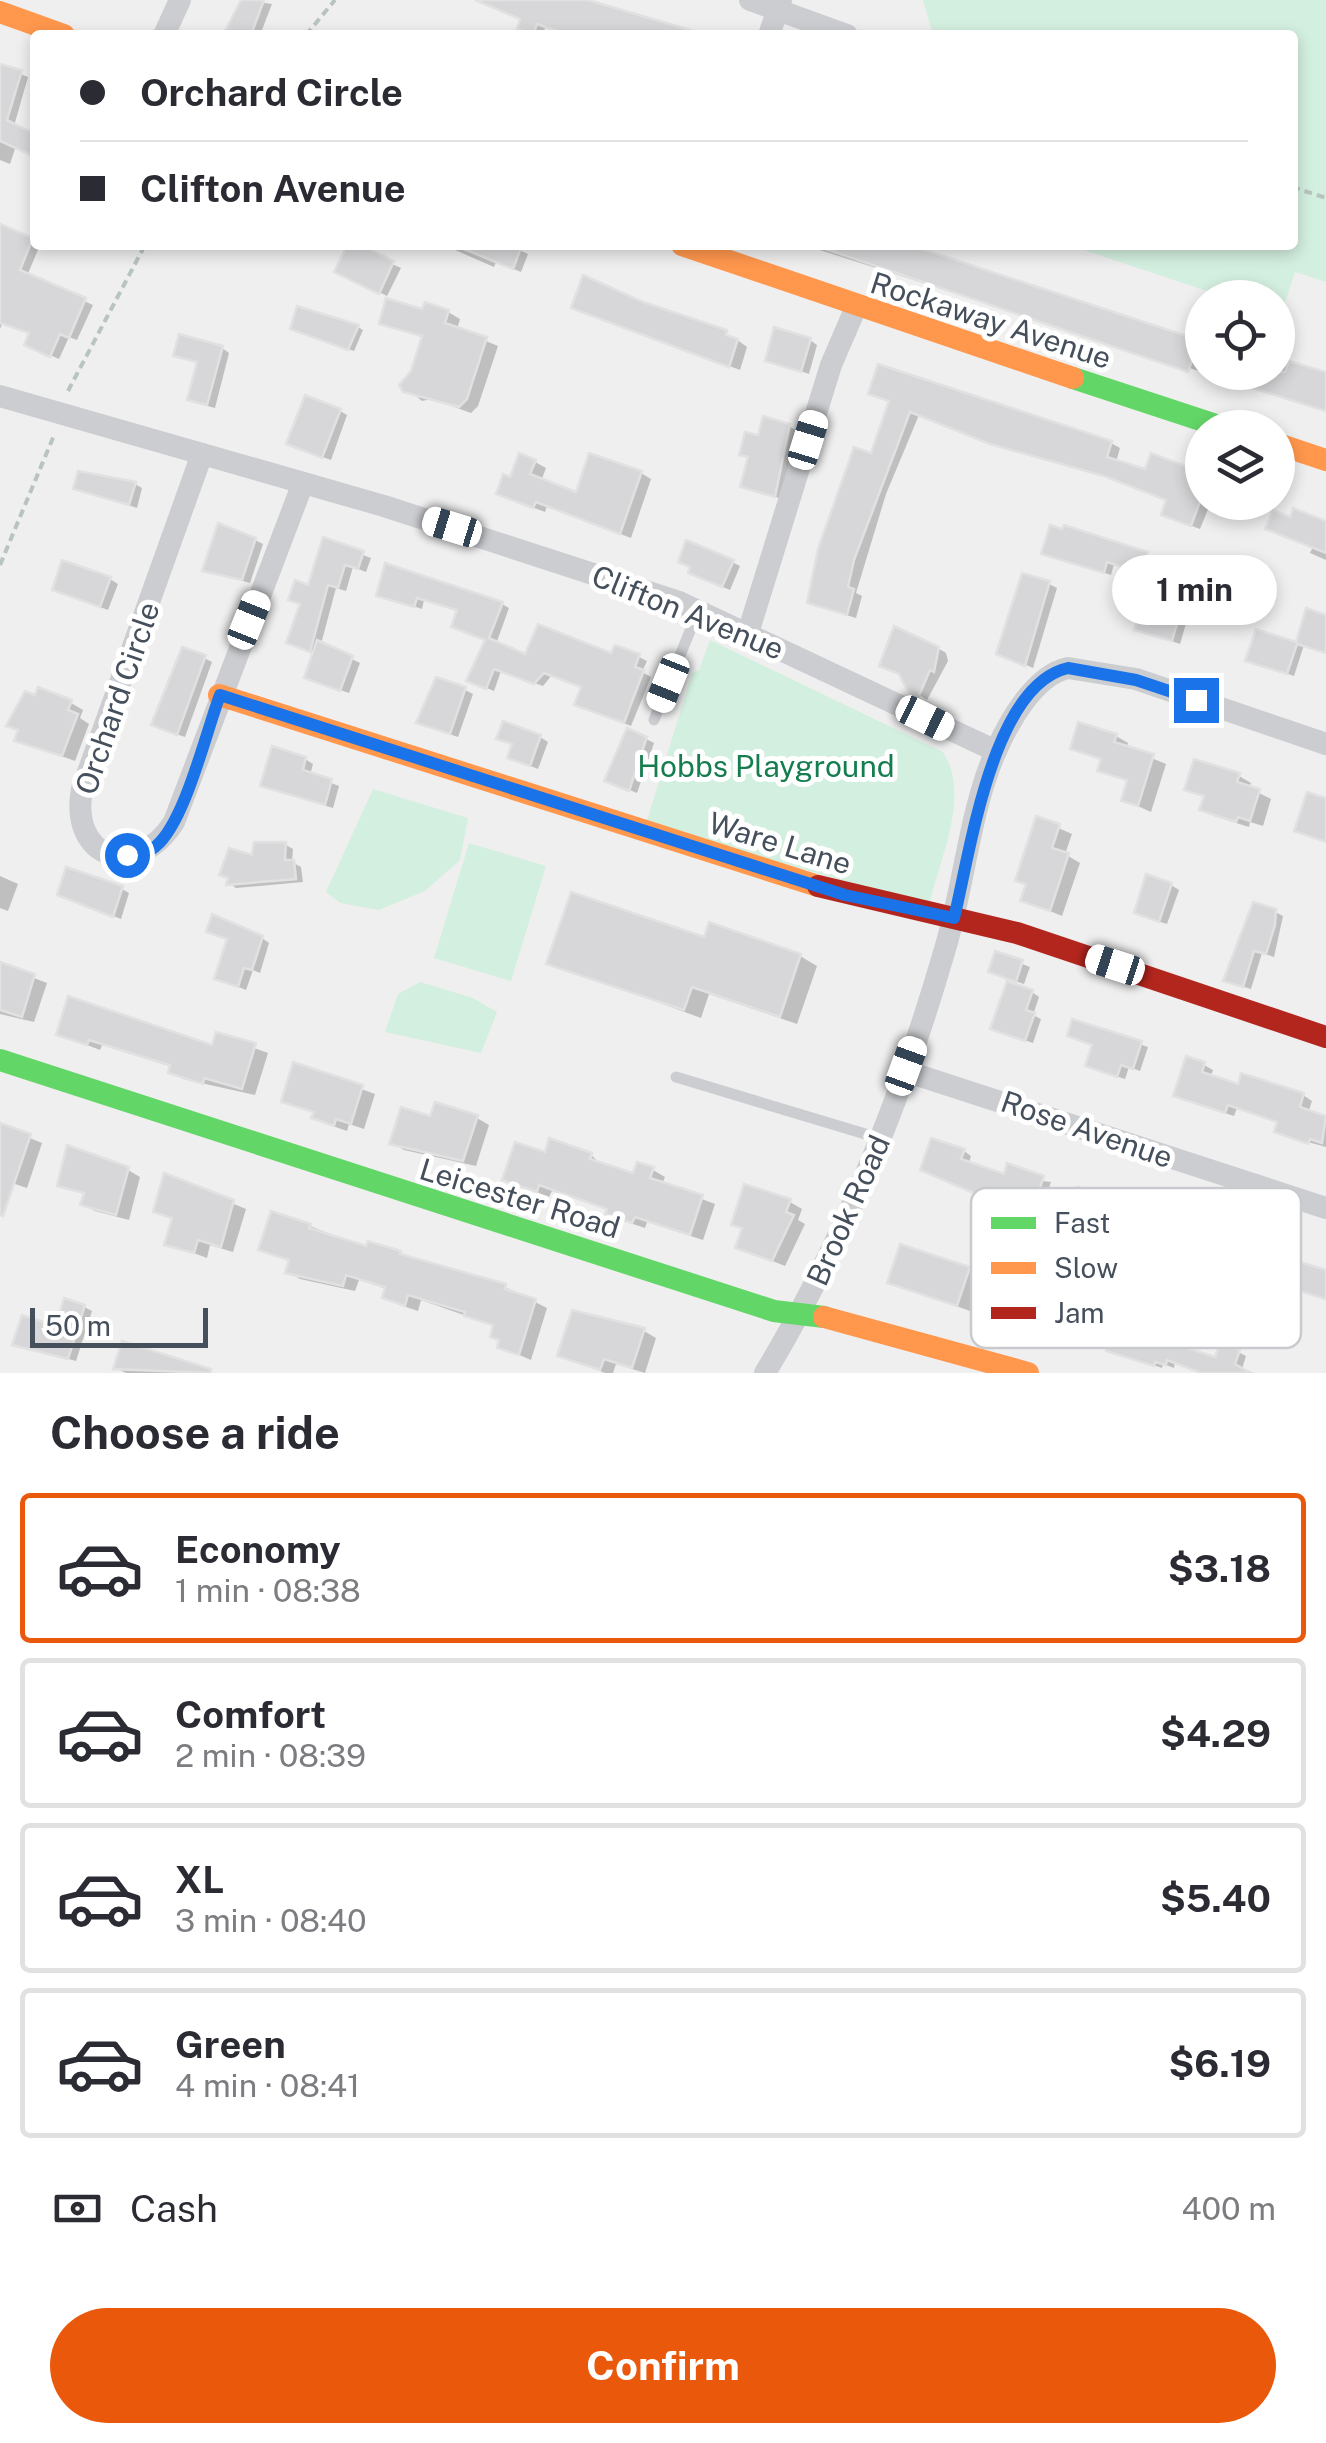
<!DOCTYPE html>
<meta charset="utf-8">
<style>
:root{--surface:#fff;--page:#f2f2f3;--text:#2b2b33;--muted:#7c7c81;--line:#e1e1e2;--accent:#ea580c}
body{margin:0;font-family:"Public Sans",sans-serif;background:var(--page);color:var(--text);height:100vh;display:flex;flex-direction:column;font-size:38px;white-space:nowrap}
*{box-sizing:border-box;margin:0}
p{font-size:32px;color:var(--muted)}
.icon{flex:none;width:55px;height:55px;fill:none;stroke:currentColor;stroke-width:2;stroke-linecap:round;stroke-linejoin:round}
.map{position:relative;height:1373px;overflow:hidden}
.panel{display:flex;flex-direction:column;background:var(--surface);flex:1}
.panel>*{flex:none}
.hud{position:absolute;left:30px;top:30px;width:1268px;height:220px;border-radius:10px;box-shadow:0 5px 15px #0003;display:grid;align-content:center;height:220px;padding:0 50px;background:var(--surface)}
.controls{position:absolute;left:1185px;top:280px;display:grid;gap:20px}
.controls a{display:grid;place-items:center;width:110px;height:110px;border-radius:50%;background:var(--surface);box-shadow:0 5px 15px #0003;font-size:50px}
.scale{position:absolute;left:30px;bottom:25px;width:178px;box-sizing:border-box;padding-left:10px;border:5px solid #46505c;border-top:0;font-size:28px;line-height:35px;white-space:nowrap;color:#46505c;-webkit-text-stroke:8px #fff;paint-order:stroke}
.end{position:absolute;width:45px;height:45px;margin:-22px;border:12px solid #1a73e8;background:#fff;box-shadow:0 0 0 5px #fff}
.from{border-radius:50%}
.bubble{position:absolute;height:70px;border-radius:35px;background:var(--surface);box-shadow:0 5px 15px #0003;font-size:32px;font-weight:700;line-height:70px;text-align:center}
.car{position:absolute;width:30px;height:60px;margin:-30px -15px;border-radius:12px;box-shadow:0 0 8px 2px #0007;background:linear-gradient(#fff 24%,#345 0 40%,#fff 0 76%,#345 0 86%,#fff 0)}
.hud b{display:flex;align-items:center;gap:35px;height:95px;font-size:38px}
.hud b+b{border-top:2px solid var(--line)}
.hud i{width:25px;height:25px;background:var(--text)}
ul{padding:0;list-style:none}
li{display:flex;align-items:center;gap:30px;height:150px;margin:0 20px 15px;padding:0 30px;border:5px solid var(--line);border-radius:10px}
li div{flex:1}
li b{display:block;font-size:38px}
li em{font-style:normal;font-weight:700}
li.current{border-color:var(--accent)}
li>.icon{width:90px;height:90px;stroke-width:1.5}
h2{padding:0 50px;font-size:45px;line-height:120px}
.pay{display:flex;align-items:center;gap:25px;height:110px;padding:0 50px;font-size:38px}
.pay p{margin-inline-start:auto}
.cta{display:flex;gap:20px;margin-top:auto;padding:20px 50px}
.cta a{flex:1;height:115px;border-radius:60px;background:var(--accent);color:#fff;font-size:40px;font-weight:700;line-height:115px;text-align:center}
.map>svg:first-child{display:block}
.green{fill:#d3efdf}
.shadow{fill:#0003}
.building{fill:#d7d7d9;stroke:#e1e1e2;stroke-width:2.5}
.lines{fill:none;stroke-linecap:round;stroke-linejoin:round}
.path{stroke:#b8c4c0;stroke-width:4;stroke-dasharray:8 5;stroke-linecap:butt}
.lane{stroke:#cbcdd0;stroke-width:11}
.street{stroke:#cbcdd0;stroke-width:22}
.fast{stroke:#63d668;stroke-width:22}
.slow{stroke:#ff974d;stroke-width:22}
.jam{stroke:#b3261e;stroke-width:22}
.route{stroke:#1a73e8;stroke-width:12}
.labels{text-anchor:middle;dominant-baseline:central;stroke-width:10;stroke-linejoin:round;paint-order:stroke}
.street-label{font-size:30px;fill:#46505c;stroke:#fff}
.park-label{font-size:30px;fill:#167d4f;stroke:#fff}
.key{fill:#fff;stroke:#c8cace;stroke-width:2.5}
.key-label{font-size:28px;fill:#46505c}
</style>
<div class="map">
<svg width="1326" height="1373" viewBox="0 0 1326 1373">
<rect width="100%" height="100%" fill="#f0efef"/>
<g class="green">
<polygon points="923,0 1326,0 1326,282 1295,272 1284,306 1278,304 1278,298 1257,297 1225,287 1219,295 1069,245 1292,245 1292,35 933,35"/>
<path d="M710 640 943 752C971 796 940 857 929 905L646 824 692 673 699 670Z"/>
<polygon points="373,789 468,818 460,860 425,891 379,910 340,903 326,892"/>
<polygon points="469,843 546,866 511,981 434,958"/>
<polygon points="420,982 473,998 497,1012 481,1053 385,1032 398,994"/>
</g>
<g class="shadow">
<polygon points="243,0 272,4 260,35 226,35"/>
<polygon points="491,0 585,0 699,35 569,35 546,26 542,35 536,35 527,32 523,19"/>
<polygon points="0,66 28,77 14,126 35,137 35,155 16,146 10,164 0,160"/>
<polygon points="4,228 40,245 27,276 93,305 77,340 69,337 59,359 34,348 31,333 2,324 0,329 0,238"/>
<polygon points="350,245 401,268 387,296 345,275"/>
<polygon points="508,245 528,254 521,272 496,262 494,267 446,246"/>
<polygon points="804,245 900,245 924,252 1202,344 1202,372"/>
<polygon points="584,278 736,339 747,347 740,370 574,307"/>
<polygon points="424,312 448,312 460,319 457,329 498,346 478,406 471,413 432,399 422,401 403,385 414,373 424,338 382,323"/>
<polygon points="358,327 363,330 354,351 299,331"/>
<polygon points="810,340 817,345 809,374 768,360"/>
<polygon points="222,348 229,353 215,408 197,403 190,399 199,363 176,354"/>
<polygon points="1278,353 1278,360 1326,372 1326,411 1205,372 1278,372"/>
<polygon points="892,402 1111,443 1120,448 1116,462 1146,472 1152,456 1202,474 1202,502 1211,502 1200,529 1173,519 1169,500 1116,480 1002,448 919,415 886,494 856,593 862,596 856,618 819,607 810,602"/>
<polygon points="340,411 347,415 331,460 297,448"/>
<polygon points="789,426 797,431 782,499 743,486 750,458 742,454 760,438"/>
<polygon points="535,462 546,468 541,481 577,495 641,473 651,479 631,538 547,506 545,512 510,499 511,480"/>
<polygon points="135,484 142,488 137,508 76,488"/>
<polygon points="1212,502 1242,502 1238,512"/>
<polygon points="1291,520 1326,523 1326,560 1310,553 1313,547"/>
<polygon points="1066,528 1154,558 1148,575 1114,564 1111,575 1051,556"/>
<polygon points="255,540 263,544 250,583 205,570"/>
<polygon points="325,541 371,558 366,572 353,567 346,591 336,588 321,644 360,663 349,693 314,681 315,653 297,646"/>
<polygon points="732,562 740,566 730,590 699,577 693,567"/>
<polygon points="110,579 118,584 108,610 62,593"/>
<polygon points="1144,579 1194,596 1180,644 1137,629"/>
<polygon points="1049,584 1057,588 1033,668 1007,657"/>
<polygon points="379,595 502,604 509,608 496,644 526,657 613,657 616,648 639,657 647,661 642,672 651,677 631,726 584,708 583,688 552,675 543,686 501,671 494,691 477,684 488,640 460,611 424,600 422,609"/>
<polygon points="1308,611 1326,617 1326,653 1304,645 1294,676 1255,663 1257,632 1298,645"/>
<polygon points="928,642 946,653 948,661 927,700 909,688"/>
<polygon points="204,658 212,662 185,737 162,729"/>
<polygon points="465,690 473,694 458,737 426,726"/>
<polygon points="71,703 83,710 80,718 89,724 75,761 17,740"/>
<polygon points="1116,736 1128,743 1127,748 1166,764 1151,812 1124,800 1129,782 1100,770 1103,761 1073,748"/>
<polygon points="540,737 548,742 538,769 518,761 515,745"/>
<polygon points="646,739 654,743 637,793 615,784"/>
<polygon points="305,759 313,764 310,775 339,786 333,808 271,789"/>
<polygon points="1239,776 1251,783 1249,788 1271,799 1263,826 1250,822 1249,827 1214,816 1202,809 1206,798 1187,789"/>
<polygon points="1038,819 1072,834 1065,854 1080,863 1062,916 1023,900 1028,886 1018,880"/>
<polygon points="286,845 293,849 292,862 301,867 303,882 236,888 229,883 253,859"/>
<polygon points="0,876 18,884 8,911 0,908"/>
<polygon points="1171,885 1179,890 1167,924 1144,917"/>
<polygon points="122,889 129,893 121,919 68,898"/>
<polygon points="1275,912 1283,916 1274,957 1262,953 1251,989 1234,984"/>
<polygon points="262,938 269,943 260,973 253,970 246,990 217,978"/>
<polygon points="706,940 800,956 817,966 797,1024 709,994 701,1018 549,962"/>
<polygon points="997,954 1030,967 1024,984 998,975"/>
<polygon points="0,965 47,983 34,1022 0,1014"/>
<polygon points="1032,992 1039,997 1033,1015 1041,1019 1033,1043 1001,1032"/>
<polygon points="1074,1022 1148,1047 1140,1071 1129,1067 1125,1079 1095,1069 1094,1045"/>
<polygon points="59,1034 214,1048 218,1035 268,1053 255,1095 183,1079 171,1072 172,1067 102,1045 100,1050"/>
<polygon points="295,1065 375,1094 364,1129 349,1124 347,1131 327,1124 314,1117 316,1114 284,1100"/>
<polygon points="1204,1065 1213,1070 1210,1078 1239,1087 1303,1095 1312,1101 1308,1113 1326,1119 1326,1147 1286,1136 1280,1122 1237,1108 1234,1116 1185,1100"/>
<polygon points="477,1118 489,1125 476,1166 404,1150 392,1143 432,1119"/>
<polygon points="0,1126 42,1143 27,1188 0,1179"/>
<polygon points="964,1151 971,1156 969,1162 1005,1177 1051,1182 1038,1219 931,1174"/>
<polygon points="546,1155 591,1155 602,1165 635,1176 653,1170 665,1177 662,1184 715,1204 703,1240 647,1222 645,1228 621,1220 609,1210 552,1191 549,1197 505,1179"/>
<polygon points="128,1170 140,1177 129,1220 95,1211 83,1204 86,1195 60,1184"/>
<polygon points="166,1176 246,1209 233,1252 210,1245 207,1258 167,1243 174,1220 156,1211"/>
<polygon points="790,1202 802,1209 798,1220 805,1224 785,1266 738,1247 744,1229 734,1224"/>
<polygon points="310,1226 368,1249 400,1253 505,1287 547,1308 531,1360 500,1347 495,1326 421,1300 418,1311 397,1304 384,1297 387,1289 359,1280 355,1291 300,1279 288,1272 291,1262 261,1249"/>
<polygon points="1255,1248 1263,1253 1260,1261 1326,1272 1326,1300 1268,1281 1262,1301 1229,1291"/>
<polygon points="969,1270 981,1277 970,1311 890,1282"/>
<polygon points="84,1307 92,1311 76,1361 15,1344 57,1329"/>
<polygon points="644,1331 656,1338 645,1373 616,1364 613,1373 605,1373 560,1355"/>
<polygon points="1174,1337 1181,1342 1179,1348 1217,1361 1238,1352 1246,1356 1242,1369 1254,1373 1204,1373 1175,1362 1174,1368 1163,1364 1162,1368 1109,1350"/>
<polygon points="187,1366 185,1373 126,1373 116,1368"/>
</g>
<g class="building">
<polygon points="241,0 264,0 251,35 223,35"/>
<polygon points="475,0 588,0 690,30 689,35 567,35 537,24 533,35 517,29 520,19"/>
<polygon points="0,64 22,70 7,120 35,134 35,157 0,141"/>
<polygon points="0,224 33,238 20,270 86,298 69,338 60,334 50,357 24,345 29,333 0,323"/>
<polygon points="347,245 361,245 394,261 379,294 334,272"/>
<polygon points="454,245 522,245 513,269"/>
<polygon points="814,245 902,245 925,250 1199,340 1188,372"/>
<polygon points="583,275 643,302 727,330 726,335 738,339 729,367 571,308"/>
<polygon points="386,298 422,309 425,302 449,310 445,323 487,337 467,399 459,407 403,392 399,385 411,371 422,336 379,324"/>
<polygon points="297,306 359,325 348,350 290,329"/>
<polygon points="774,327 811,338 801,372 765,361"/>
<polygon points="179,334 223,346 207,405 187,400 197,362 173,356"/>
<polygon points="1289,361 1326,372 1326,411 1213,376 1213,372 1285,372"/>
<polygon points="878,364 1112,441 1107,457 1145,469 1151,453 1188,467 1186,473 1202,479 1202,496 1191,526 1161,515 1166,500 1104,476 990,444 910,412 854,560 848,587 854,589 847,615 807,603 818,549 854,447 871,453 889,401 868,394"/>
<polygon points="305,395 341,409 322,458 286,444"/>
<polygon points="763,416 790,424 775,497 740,487 748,457 739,455 745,432 758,435"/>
<polygon points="519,453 536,460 530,474 576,492 589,453 642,471 620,534 536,502 533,508 496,494 503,474 510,477"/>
<polygon points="78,471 136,482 129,505 73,489"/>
<polygon points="1293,508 1326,521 1326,553 1265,529 1273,510 1290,517"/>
<polygon points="218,523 256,538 242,580 202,571"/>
<polygon points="1050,525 1062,529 1064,525 1148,552 1141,573 1107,562 1104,573 1041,554"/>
<polygon points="323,537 364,551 358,569 345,565 338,588 328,585 310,652 286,643 300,604 288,600 295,580 308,585"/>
<polygon points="686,540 734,560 722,587 688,573 690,567 678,562"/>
<polygon points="62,560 111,577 100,607 52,590"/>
<polygon points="385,563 503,602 489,638 525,654 538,624 611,653 615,645 640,654 635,667 644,670 624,723 574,705 581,687 544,673 534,684 494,669 486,689 466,681 485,640 451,627 457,610 417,598 414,607 376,596"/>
<polygon points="1022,573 1050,581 1025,666 996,654"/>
<polygon points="1142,576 1187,589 1172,641 1134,630 1137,621 1130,619"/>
<polygon points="1306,608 1326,615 1326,653 1297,644 1287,674 1245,661 1256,629 1296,642"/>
<polygon points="894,626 939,647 934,672 930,670 918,698 907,690 899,674 879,666"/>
<polygon points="317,640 353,656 340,691 304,678"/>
<polygon points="182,647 206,655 177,735 151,725"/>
<polygon points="436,677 466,687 450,734 416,723"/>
<polygon points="38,687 72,700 68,710 78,714 62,756 14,741 18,730 6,726 25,691 35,695"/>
<polygon points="503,721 541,735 530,766 507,758 512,744 496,739"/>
<polygon points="1078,722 1117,734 1114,742 1154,754 1138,806 1121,801 1127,780 1097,771 1101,759 1070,749"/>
<polygon points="627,728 647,737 629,791 604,781"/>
<polygon points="272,746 306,757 303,770 332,779 325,805 260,786"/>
<polygon points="1194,759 1240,773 1237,782 1260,789 1250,821 1238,817 1236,822 1199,810 1204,796 1184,790"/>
<polygon points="1307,792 1326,798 1326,842 1294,831"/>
<polygon points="1036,816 1060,824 1052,848 1069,853 1050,911 1020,901 1026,884 1015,881"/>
<polygon points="254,842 286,842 285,860 294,860 296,879 226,885 228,878 219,875 229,848 252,855"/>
<polygon points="66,867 123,886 113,917 57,895"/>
<polygon points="1146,874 1172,883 1159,922 1134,913"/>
<polygon points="571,892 704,937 709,922 801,954 780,1017 692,987 684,1010 546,964"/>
<polygon points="1253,902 1276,909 1275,925 1266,954 1254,951 1243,987 1223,981"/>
<polygon points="212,914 263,936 252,970 244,968 238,987 214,979 227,939 206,932"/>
<polygon points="995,951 1023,960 1016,982 988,972"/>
<polygon points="0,962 35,974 22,1017 0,1010"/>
<polygon points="1007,981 1033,990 1026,1010 1035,1013 1025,1041 990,1029"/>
<polygon points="68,996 212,1045 216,1032 256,1043 242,1089 204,1078 203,1084 168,1073 170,1065 89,1040 87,1045 56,1035"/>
<polygon points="1072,1019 1142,1041 1133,1069 1121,1065 1117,1077 1085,1066 1092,1045 1067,1036"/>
<polygon points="1186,1056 1205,1062 1202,1072 1238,1084 1241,1073 1304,1093 1300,1107 1326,1116 1322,1143 1310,1139 1308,1144 1274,1132 1277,1122 1228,1105 1225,1113 1173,1096"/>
<polygon points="293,1062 363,1085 351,1124 336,1119 334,1126 311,1118 314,1112 281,1102"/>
<polygon points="435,1102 478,1115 463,1161 389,1144 401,1107 430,1116"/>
<polygon points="0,1123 31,1134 3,1216 0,1215"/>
<polygon points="549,1138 592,1153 590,1159 633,1173 637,1162 654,1167 650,1178 703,1195 690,1235 635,1217 632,1223 605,1214 607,1209 539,1185 537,1192 502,1180 515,1142 545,1152"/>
<polygon points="931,1138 965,1149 961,1159 1004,1174 1007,1163 1044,1176 1030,1217 920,1170"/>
<polygon points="67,1145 129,1167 116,1215 80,1205 84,1193 57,1186"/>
<polygon points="164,1173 234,1200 221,1247 198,1240 194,1253 164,1245 172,1218 153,1212"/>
<polygon points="744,1184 791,1199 786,1212 794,1215 772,1261 735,1248 742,1228 731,1225"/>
<polygon points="1077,1187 1106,1196 1096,1226 1067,1218"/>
<polygon points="1145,1210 1256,1246 1253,1256 1289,1266 1291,1259 1326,1270 1326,1299 1260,1279 1254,1299 1219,1288 1223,1274 1159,1253 1162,1245 1136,1237"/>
<polygon points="271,1211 311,1224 309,1228 366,1246 368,1241 401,1251 400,1254 506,1284 505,1289 536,1299 519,1355 497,1348 499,1340 490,1337 493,1325 464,1316 465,1312 408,1295 405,1306 382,1298 385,1287 346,1275 343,1286 285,1273 289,1260 258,1250"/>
<polygon points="900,1244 970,1267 957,1306 887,1283"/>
<polygon points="64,1298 85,1305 68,1359 12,1345 22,1315 56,1326"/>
<polygon points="572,1310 645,1328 632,1368 604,1359 600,1370 557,1356"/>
<polygon points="1132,1322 1175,1335 1172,1343 1215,1357 1220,1343 1240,1350 1235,1364 1251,1373 1201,1373 1167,1360 1166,1365 1155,1362 1154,1366 1106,1351 1114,1325 1130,1330"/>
<polygon points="122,1341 211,1369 210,1373 113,1369"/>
</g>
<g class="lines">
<g class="path">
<polyline points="306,35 335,0"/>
<polyline points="1292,187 1326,198"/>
<polyline points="68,391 145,245"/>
<polyline points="0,565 55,433"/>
</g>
<g class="lane">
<polyline points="654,720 698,611"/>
<polyline points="676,1077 882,1139"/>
</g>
<g class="street">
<polyline points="750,0 847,35"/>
<polyline points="164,35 180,0"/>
<polyline points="769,35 781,0"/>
<polyline points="0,396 384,506 679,602 996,751"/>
<path d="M202 454 82 789C69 859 136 881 174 822L303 483"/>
<polyline points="748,633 831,365 856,307"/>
<polyline points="905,1071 1326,1208"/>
<path d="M765 1373C845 1240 902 1098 945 949 964 886 970 809 996 751 1009 721 1035 675 1068 668L1136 679 1326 744"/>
</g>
<g class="fast">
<polyline points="1073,378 1225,428"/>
<polyline points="0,1060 774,1311 824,1317"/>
</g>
<g class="slow">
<polyline points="0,12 64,35"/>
<polyline points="682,245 1073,378"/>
<polyline points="1278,444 1326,460"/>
<polyline points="219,695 818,886"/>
<polyline points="824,1317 1028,1373"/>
</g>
<polyline class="jam" points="818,886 1017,933 1326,1037"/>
</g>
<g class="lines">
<path class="route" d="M127 855C139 854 147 854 156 846 185 822 206 732 220 695L845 895 954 918C970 854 992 685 1068 668L1136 680 1196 700"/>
</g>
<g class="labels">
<g class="street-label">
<text transform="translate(991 320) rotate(18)">Rockaway Avenue</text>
<text transform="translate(688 612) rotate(22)">Clifton Avenue</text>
<text transform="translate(117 698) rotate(-71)">Orchard Circle</text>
<text transform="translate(780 843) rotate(17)">Ware Lane</text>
<text transform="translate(1087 1129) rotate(19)">Rose Avenue</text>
<text transform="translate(520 1198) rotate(17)">Leicester Road</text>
<text transform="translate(848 1210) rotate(-66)">Brook Road</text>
</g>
<g class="park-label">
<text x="766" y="766">Hobbs Playground</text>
</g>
</g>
<rect x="971" y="1188" width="330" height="160" rx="15" class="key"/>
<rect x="991" y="1217" width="45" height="12" fill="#63d668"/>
<rect x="991" y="1262" width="45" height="12" fill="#ff974d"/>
<rect x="991" y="1307" width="45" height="12" fill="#b3261e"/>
<g class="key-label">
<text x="1054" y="1233">Fast</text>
<text x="1054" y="1278">Slow</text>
<text x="1054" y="1323">Jam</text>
</g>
</svg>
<div class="controls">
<a><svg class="icon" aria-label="locate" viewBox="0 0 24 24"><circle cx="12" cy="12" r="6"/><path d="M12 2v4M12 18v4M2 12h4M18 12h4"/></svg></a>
<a><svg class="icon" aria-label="layers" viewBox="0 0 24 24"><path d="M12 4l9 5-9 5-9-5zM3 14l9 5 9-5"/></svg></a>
</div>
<div class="scale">50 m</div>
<i class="end from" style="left:127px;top:855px"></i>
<i class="end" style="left:1196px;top:700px"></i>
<div class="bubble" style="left:1112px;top:555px;width:165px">1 min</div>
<i class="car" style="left:808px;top:440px;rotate:17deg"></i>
<i class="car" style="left:452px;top:527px;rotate:287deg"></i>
<i class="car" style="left:249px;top:620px;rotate:22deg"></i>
<i class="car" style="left:668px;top:683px;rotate:202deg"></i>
<i class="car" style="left:925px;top:718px;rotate:116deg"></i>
<i class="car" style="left:1115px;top:965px;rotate:288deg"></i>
<i class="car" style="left:906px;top:1066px;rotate:20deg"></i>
<div class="hud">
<b><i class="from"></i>Orchard Circle</b>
<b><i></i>Clifton Avenue</b>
</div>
</div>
<section class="panel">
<h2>Choose a ride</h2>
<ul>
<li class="current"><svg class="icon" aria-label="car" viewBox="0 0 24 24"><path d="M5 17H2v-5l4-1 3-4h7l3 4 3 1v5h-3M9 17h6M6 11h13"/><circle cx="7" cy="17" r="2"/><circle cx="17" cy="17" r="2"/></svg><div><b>Economy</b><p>1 min · 08:38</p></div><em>$3.18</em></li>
<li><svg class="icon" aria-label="car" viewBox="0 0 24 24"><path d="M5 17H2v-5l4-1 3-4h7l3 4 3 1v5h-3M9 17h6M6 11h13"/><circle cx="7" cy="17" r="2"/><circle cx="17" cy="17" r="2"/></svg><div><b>Comfort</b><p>2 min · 08:39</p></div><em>$4.29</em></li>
<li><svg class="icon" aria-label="car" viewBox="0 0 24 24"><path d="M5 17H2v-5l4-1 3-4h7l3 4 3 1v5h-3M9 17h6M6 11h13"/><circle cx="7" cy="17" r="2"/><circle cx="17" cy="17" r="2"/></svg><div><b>XL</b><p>3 min · 08:40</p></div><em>$5.40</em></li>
<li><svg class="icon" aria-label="car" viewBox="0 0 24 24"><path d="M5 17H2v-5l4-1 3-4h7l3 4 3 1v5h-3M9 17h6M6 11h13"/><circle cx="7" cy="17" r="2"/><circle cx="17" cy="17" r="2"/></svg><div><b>Green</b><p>4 min · 08:41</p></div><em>$6.19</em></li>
</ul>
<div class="pay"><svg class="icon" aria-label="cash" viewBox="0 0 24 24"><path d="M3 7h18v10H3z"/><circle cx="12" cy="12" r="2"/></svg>Cash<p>400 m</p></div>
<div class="cta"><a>Confirm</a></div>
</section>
